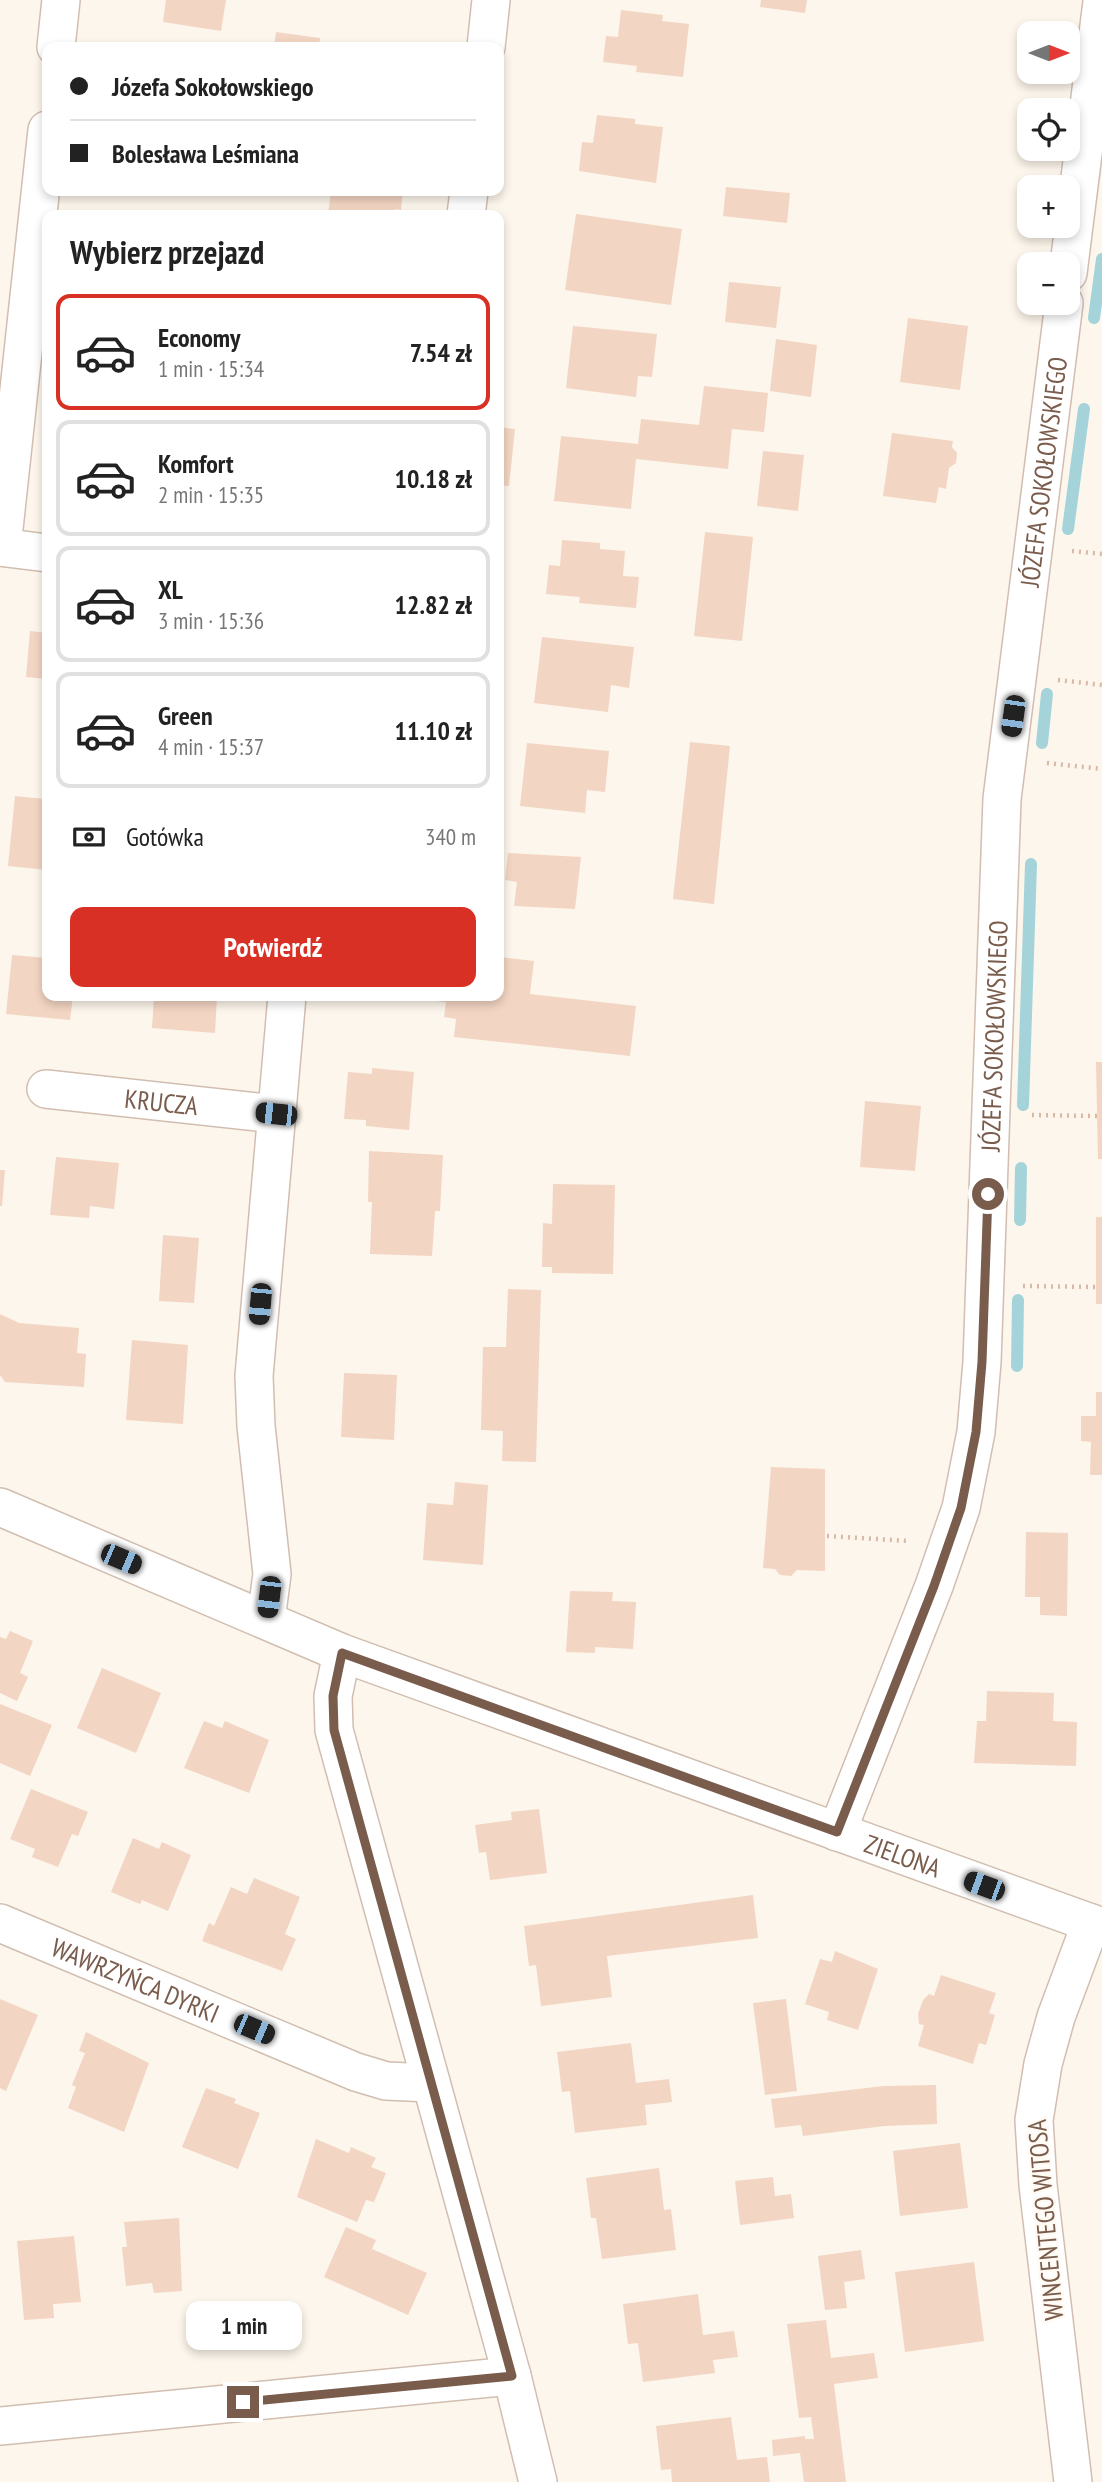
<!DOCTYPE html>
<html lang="pl">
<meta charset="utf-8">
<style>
:root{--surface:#fff;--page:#f6f6f6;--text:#222;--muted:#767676;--line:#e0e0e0;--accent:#d93025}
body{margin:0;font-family:"PT Sans Narrow",sans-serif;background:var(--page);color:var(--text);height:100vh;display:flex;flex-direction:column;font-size:26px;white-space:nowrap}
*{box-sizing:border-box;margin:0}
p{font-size:23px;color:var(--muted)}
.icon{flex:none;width:38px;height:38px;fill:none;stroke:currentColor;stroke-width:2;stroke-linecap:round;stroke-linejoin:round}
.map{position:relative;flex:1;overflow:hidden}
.side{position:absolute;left:42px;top:210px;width:462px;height:791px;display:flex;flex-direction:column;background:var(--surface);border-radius:14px;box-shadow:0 4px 10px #0003}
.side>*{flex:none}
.banner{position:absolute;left:42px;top:42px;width:462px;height:154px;border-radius:14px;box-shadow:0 4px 10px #0003;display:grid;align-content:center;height:154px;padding:0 28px;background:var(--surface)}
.needle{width:46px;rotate:90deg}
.fabs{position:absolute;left:1017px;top:21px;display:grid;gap:14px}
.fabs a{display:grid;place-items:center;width:63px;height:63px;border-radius:14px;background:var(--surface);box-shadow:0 4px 10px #0003;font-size:35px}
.end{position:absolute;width:32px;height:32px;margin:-16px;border:9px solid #7a5c4d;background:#fff;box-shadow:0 0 0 4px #fff}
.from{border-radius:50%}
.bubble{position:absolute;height:49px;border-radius:14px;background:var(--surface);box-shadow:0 4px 10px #0003;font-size:23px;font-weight:800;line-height:49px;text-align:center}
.car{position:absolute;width:21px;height:42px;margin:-21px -10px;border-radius:9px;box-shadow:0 0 5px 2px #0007;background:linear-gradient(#222 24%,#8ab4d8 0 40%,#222 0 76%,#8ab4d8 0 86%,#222 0)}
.banner b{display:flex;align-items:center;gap:24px;height:66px;font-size:26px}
.banner b+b{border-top:2px solid var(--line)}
.banner i{width:18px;height:18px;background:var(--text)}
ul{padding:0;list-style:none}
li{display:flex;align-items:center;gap:21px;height:116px;margin:0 14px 10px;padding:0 14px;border:4px solid var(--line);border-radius:14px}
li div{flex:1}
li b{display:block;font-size:26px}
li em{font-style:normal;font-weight:800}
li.on{border-color:var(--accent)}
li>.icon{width:63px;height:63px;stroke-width:1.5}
h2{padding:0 28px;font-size:32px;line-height:84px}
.pay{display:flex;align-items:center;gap:18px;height:77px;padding:0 28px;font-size:26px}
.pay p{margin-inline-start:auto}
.primary-button{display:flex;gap:14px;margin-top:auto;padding:14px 28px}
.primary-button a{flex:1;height:80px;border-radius:14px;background:var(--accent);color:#fff;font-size:28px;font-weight:800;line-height:80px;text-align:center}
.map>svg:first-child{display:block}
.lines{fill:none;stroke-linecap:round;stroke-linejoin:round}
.stream{stroke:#a5d3da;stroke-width:12}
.building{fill:#f3d5c3}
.street-casing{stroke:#d1beb0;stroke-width:40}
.path{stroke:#d9b8a5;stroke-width:4.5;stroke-dasharray:2 5;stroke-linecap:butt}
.street{stroke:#fff;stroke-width:37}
.route{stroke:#7a5c4d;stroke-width:9}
.labels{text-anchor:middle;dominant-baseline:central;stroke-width:5;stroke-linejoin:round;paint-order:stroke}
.street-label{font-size:26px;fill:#7a5c4d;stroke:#fffaf3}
</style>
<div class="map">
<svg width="1102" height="2482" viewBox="0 0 1102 2482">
<rect width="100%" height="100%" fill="#fdf6ec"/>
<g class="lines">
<g class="stream">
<polyline points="1094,318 1102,259"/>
<polyline points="1068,529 1084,409"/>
<polyline points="1042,743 1047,694"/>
<polyline points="1023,1105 1031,864"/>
<polyline points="1020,1220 1021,1168"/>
<polyline points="1017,1366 1018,1300"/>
</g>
</g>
<g class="building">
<polygon points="166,0 226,0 221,31 163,22"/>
<polygon points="761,0 807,0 805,13 760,7"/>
<polygon points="621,10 663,15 662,21 689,24 683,77 636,72 637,66 603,62 606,36 618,37"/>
<polygon points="276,32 320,38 319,47 274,47"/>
<polygon points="597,115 635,119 635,124 663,127 656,183 579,171 582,142 593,143"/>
<polygon points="726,187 790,193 787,223 723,216"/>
<polygon points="331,191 403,191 401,210 395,209 394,215 328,215"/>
<polygon points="576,214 682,229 671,305 565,290"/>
<polygon points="729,282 781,287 776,328 725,322"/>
<polygon points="908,318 968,326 960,390 900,382"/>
<polygon points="573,326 657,334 652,377 638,376 636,397 566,388"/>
<polygon points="776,339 817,345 811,397 770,391"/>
<polygon points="704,386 768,393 764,432 732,429 728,469 636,459 631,509 554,501 561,436 638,444 641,419 699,425"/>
<polygon points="499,427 515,429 509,486 499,485"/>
<polygon points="892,433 953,441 952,447 957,453 956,463 949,468 946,489 939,487 936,503 883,496"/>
<polygon points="763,451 804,455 798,511 757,506"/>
<polygon points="705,532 753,537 742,641 694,636"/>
<polygon points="562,540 600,543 600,549 625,551 623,576 639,577 636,608 579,603 580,597 546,594 549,565 560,566"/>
<polygon points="30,631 47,633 47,679 26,677"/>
<polygon points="542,637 634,647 629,688 611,685 608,712 534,703"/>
<polygon points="690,742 730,746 714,904 673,899"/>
<polygon points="527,743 609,751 605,792 587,790 585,813 520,806"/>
<polygon points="45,792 47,793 47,870 8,866 15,796 44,799"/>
<polygon points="508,853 581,857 575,909 514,906 517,882 505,880"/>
<polygon points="12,955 47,958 47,996 73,996 70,1020 6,1014"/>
<polygon points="499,957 534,961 530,994 636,1006 630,1056 454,1037 456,1019 444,1017 446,1002 425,1000 426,996 499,996"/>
<polygon points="154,996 217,996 215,1033 152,1028"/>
<polygon points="1096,1062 1102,1062 1102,1159 1098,1159"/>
<polygon points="372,1068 414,1072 409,1130 366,1126 366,1120 344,1119 348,1072 372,1074"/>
<polygon points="865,1101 921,1106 915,1171 860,1167"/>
<polygon points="369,1151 443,1155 440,1211 435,1211 432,1256 370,1254 372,1202 368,1202"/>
<polygon points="56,1157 119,1163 114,1209 90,1206 89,1218 50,1215"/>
<polygon points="0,1170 5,1170 2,1206 0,1206"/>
<polygon points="553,1184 615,1185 613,1274 552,1273 552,1267 542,1267 543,1223 552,1224"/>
<rect x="1096" y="1217" width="6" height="87"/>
<polygon points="163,1235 199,1238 194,1303 159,1301"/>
<polygon points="508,1289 541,1290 536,1462 502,1461 503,1431 481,1430 483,1347 506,1347"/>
<polygon points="0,1314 19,1323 79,1328 77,1353 86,1354 84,1387 5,1382 0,1375"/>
<polygon points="132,1340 188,1345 183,1424 126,1420"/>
<polygon points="344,1373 397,1375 394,1440 341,1437"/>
<polygon points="1096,1392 1102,1392 1102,1475 1090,1475 1091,1442 1081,1441 1081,1416 1096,1416"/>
<polygon points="771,1467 825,1469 825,1571 797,1570 791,1576 780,1575 775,1569 763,1568"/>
<polygon points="455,1482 488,1485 483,1565 423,1560 427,1503 453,1505"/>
<polygon points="1026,1532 1068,1533 1067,1616 1040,1615 1040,1597 1025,1597"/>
<polygon points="570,1591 613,1592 612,1601 636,1602 633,1649 595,1647 595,1653 566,1652"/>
<polygon points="10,1631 33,1641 20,1673 28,1677 17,1701 0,1693 0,1637 6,1639"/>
<polygon points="102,1668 161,1693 136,1753 77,1728"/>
<polygon points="987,1691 1054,1693 1053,1721 1077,1722 1076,1766 974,1763 977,1721 986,1721"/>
<polygon points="0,1704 52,1725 30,1776 0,1763"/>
<polygon points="204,1721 222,1728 225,1721 269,1740 249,1793 184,1768"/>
<polygon points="31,1789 88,1812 78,1836 72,1834 58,1867 32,1857 35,1849 10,1839"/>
<polygon points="539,1809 547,1873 490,1880 486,1852 479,1853 475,1825 512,1820 511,1812"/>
<polygon points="133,1838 159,1849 162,1842 191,1855 168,1911 142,1900 140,1904 111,1892"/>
<polygon points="254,1878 300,1897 285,1934 296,1939 282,1971 202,1941 209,1923 214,1926 231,1887 247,1894"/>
<polygon points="753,1895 758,1938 607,1956 612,1997 541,2006 536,1965 529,1966 524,1926"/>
<polygon points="835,1951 878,1969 858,2030 827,2020 829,2012 805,2004 820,1959 832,1962"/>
<polygon points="941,1975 996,1993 989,2013 995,2015 986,2045 979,2043 973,2064 918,2046 924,2025 919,2024 918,2014 923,2000 929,1994 934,1996"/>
<polygon points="0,1999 38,2015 6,2091 0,2088"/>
<polygon points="786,1999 797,2091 765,2095 753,2003"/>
<polygon points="86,2032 149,2063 124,2132 68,2108 76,2087 72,2085 85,2053 79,2051"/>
<polygon points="631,2043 636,2083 669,2079 672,2102 645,2105 647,2125 575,2133 570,2091 562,2092 557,2052"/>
<polygon points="936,2085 937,2124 885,2126 803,2136 801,2125 775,2128 771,2099 884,2086"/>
<polygon points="206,2088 236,2099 234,2103 260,2113 238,2169 182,2147"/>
<polygon points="316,2139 349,2153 351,2147 376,2158 371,2167 386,2173 374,2202 366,2200 357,2222 297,2197"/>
<polygon points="960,2143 968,2208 900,2216 893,2151"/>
<polygon points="659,2168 664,2210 671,2209 676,2250 602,2259 596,2218 591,2218 586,2178"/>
<polygon points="773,2177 775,2196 791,2194 794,2218 740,2225 735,2181"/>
<polygon points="179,2218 182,2291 154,2293 152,2283 126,2286 122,2247 127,2247 124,2222"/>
<polygon points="346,2227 376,2240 372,2249 427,2273 408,2315 324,2277"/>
<polygon points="74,2236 81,2302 53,2304 54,2318 24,2320 17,2241"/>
<polygon points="861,2250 865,2279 844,2282 847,2308 825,2310 818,2256"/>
<polygon points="974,2262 984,2341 905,2352 895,2272"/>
<polygon points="698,2294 703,2335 734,2331 738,2357 713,2360 715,2373 643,2382 638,2343 628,2344 623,2304"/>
<polygon points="826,2320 831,2358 874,2353 878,2378 834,2384 846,2482 804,2482 800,2453 773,2456 772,2440 805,2436 805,2439 814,2439 811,2417 799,2418 787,2324"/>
<polygon points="731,2417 737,2460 767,2457 770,2482 672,2482 671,2469 661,2470 656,2426"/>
</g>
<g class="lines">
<g class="street-casing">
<g id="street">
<polyline points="56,47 61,0"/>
<polyline points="486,47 491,0"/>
<polyline points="466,215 469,191"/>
<polyline points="1068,273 1102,2"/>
<polyline points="0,547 47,553"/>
<polyline points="2,547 47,130"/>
<path id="s1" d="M46 1089 276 1114"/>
<path id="s2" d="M0 1507 342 1653 1102 1927"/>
<polyline points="266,1620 272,1574 256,1426 254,1376 287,996"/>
<polyline points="342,1653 333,1696 334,1730 512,2376 538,2482"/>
<path id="s3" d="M837 1832 934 1586 961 1508 976 1432 982 1362 1002 799 1064 303"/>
<path id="s4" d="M0 1923 356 2072 386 2081 431 2083"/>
<polyline points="0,2426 512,2376"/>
<polyline points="1073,2482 1038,2185 1034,2120 1043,2064 1056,2017 1091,1923"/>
</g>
</g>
<g class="path">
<polyline points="1072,551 1102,554"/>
<polyline points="1058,680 1102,685"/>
<polyline points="1047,763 1102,769"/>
<polyline points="1032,1115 1097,1116"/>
<polyline points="1023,1286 1096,1287"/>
<polyline points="827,1536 909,1541"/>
</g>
<use href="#street" class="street"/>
</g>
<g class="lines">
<polyline class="route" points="243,2402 512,2376 334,1730 333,1696 342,1653 837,1832 934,1586 961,1508 976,1432 982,1362 988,1194"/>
</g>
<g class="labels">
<g class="street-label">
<text stroke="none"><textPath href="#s3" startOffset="1388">JÓZEFA SOKOŁOWSKIEGO</textPath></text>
<text stroke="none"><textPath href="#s3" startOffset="821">JÓZEFA SOKOŁOWSKIEGO</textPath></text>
<text stroke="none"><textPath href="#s1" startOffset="116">KRUCZA</textPath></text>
<text stroke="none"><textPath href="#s2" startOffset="968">ZIELONA</textPath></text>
<text stroke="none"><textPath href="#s4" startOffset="147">WAWRZYŃCA DYRKI</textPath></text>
<text transform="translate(1045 2220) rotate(-95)">WINCENTEGO WITOSA</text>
</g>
</g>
</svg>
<div class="fabs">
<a><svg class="needle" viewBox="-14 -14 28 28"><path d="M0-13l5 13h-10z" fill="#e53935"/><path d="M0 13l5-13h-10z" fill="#767676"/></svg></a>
<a><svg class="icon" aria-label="locate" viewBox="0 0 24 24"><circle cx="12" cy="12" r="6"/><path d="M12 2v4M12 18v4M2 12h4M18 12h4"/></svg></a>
<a>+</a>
<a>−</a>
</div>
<i class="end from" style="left:988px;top:1194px"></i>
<i class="end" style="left:243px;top:2402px"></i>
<div class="bubble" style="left:186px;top:2301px;width:116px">1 min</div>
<i class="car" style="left:1013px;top:716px;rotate:188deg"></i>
<i class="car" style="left:276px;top:1114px;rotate:276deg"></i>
<i class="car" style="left:260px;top:1304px;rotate:185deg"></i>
<i class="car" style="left:121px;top:1559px;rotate:113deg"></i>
<i class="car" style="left:269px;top:1597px;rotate:187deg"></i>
<i class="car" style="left:984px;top:1886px;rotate:290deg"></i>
<i class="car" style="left:254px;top:2029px;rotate:113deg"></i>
<div class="banner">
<b><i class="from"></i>Józefa Sokołowskiego</b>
<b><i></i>Bolesława Leśmiana</b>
</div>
<section class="side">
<h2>Wybierz przejazd</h2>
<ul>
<li class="on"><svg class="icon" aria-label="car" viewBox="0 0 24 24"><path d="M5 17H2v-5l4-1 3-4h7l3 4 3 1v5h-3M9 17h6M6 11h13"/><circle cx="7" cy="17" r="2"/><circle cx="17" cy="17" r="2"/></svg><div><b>Economy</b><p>1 min · 15:34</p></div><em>7.54 zł</em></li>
<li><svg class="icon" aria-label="car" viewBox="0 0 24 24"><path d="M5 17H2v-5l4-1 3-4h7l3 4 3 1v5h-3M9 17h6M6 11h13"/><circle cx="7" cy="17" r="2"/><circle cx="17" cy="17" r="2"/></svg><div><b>Komfort</b><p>2 min · 15:35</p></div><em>10.18 zł</em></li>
<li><svg class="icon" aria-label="car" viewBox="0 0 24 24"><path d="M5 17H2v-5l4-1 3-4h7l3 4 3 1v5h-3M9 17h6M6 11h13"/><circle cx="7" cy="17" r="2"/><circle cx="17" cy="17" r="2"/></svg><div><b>XL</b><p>3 min · 15:36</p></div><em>12.82 zł</em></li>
<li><svg class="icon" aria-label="car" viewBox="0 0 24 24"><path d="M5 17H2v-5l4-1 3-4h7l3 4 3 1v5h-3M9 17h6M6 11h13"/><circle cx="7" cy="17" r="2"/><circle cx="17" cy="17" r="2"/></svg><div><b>Green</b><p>4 min · 15:37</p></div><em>11.10 zł</em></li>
</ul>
<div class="pay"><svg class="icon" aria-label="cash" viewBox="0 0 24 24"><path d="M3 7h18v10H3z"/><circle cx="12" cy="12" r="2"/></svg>Gotówka<p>340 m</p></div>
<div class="primary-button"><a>Potwierdź</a></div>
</section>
</div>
